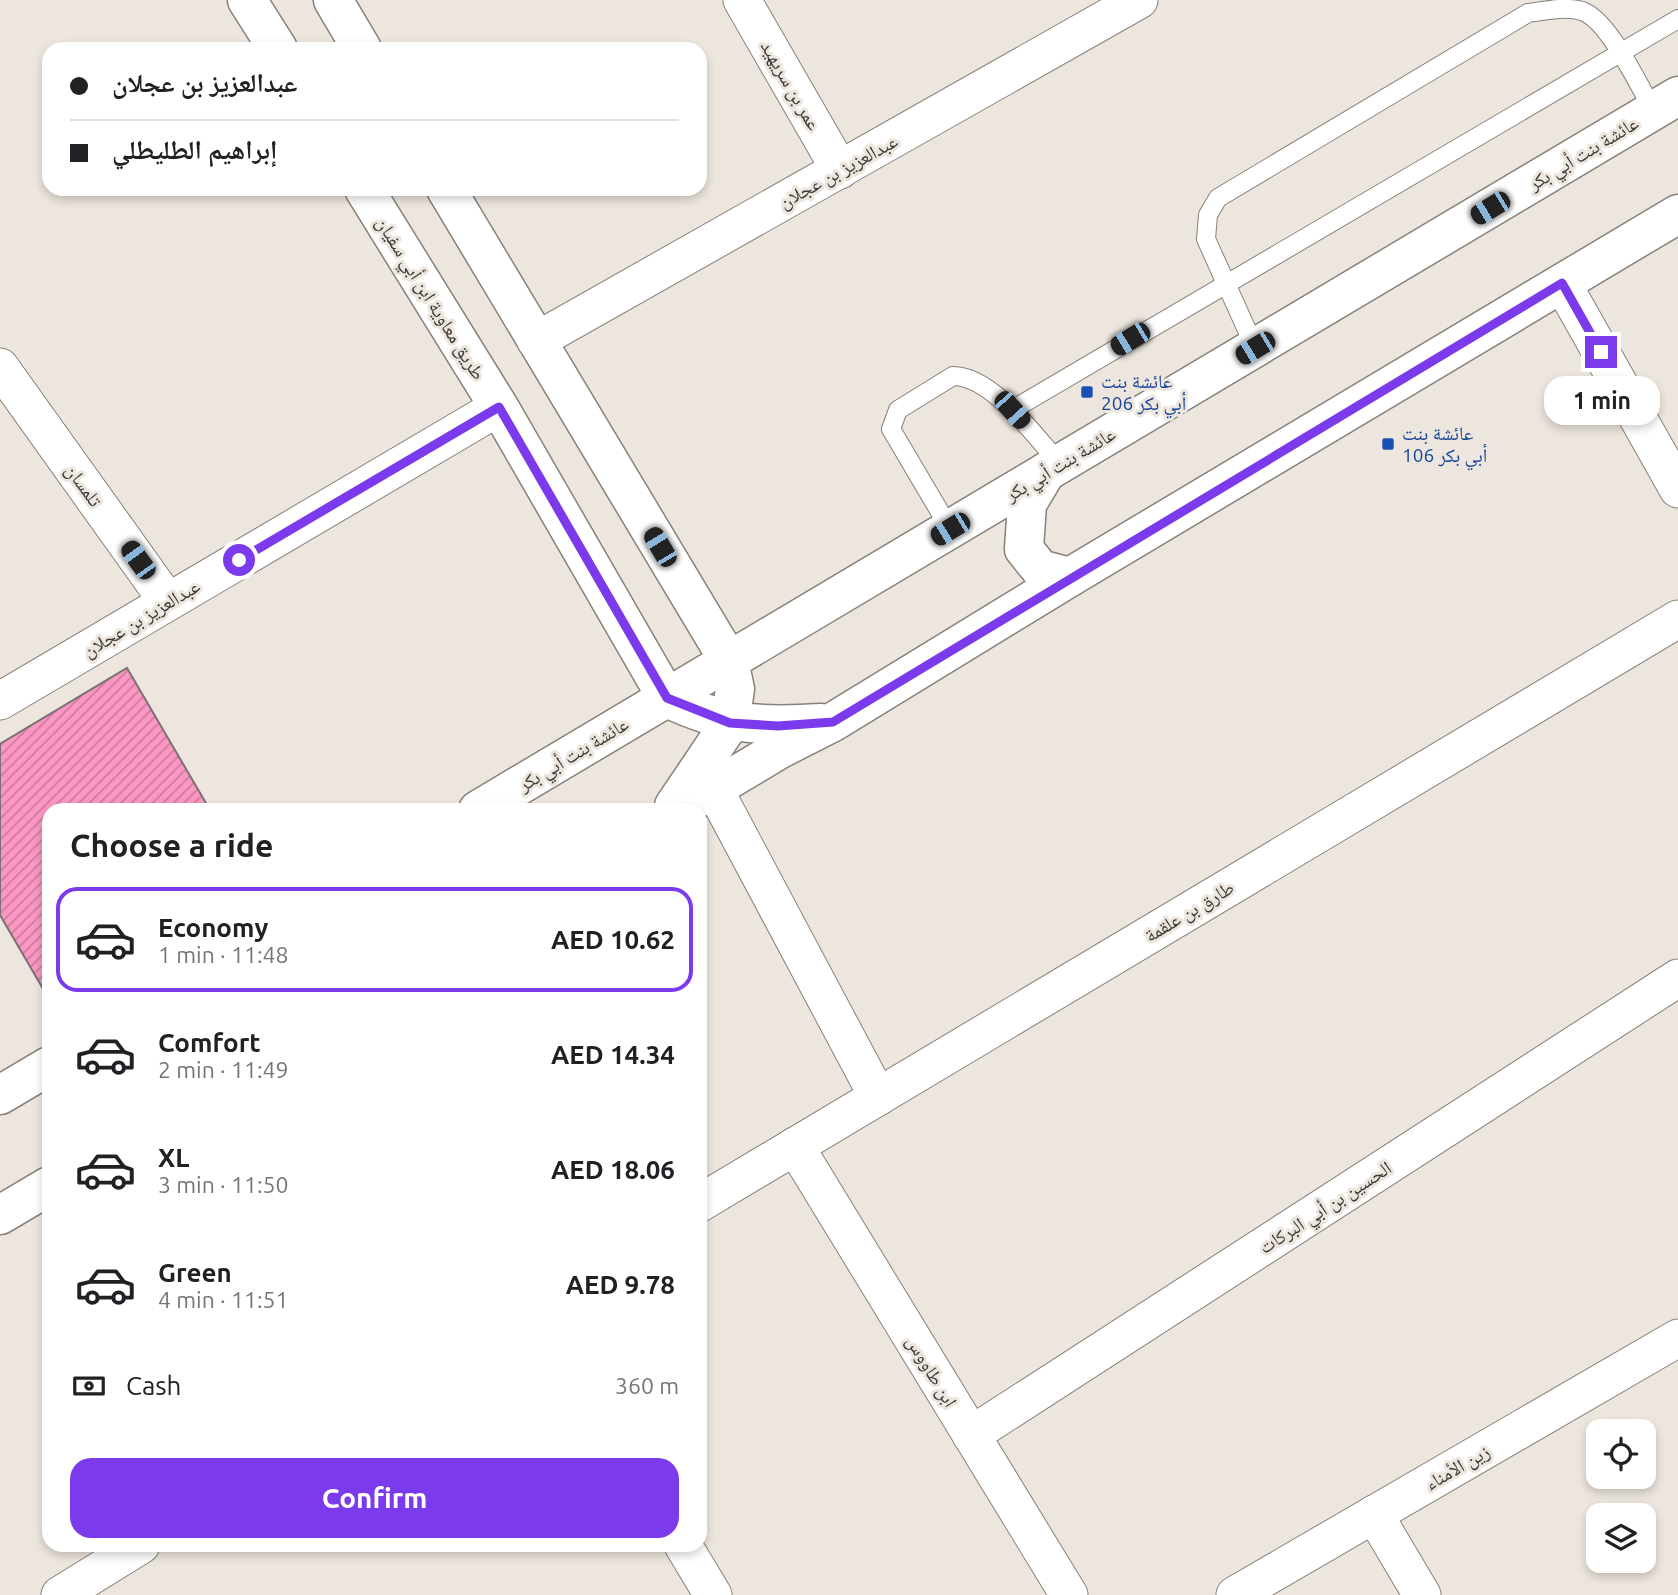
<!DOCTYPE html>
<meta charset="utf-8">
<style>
:root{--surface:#fff;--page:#f2f2f2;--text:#202124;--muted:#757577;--line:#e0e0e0;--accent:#7c3aed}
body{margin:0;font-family:Ubuntu,"Noto Naskh Arabic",sans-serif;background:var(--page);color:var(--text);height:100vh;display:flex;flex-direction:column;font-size:26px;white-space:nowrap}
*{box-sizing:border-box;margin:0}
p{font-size:23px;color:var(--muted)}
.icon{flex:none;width:38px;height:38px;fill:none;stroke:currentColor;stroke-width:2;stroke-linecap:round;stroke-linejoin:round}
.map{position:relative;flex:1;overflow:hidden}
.details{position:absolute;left:42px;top:803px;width:665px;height:749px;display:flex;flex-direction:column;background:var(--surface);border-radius:21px;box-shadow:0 4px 10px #0003}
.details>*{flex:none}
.guide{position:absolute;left:42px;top:42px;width:665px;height:154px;border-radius:21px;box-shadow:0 4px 10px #0003;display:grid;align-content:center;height:154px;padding:0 28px;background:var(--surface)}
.fabs{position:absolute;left:1586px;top:1419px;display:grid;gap:14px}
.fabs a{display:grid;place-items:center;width:70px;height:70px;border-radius:14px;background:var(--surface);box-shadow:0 4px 10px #0003;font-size:35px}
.end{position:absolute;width:32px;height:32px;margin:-16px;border:9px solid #7c3aed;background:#fff;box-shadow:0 0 0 4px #fff}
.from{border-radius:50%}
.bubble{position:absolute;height:49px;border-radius:21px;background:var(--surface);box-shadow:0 4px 10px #0003;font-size:23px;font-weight:600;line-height:49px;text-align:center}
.car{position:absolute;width:21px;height:42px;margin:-21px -10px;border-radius:9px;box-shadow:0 0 5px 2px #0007;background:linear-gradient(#222 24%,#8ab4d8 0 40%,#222 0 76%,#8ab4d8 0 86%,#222 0)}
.guide b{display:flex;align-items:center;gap:24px;height:66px;font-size:26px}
.guide b+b{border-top:2px solid var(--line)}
.guide i{width:18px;height:18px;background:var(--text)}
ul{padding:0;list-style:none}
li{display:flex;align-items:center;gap:21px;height:105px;margin:0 14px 10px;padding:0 14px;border:4px solid transparent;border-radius:21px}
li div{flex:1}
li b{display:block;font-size:26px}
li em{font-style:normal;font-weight:600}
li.selected{border-color:var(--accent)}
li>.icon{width:63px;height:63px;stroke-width:1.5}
h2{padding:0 28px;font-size:32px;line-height:84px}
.pay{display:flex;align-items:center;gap:18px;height:77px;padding:0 28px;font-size:26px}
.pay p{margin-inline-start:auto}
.primary-button{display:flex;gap:14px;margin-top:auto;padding:14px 28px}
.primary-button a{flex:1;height:80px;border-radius:21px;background:var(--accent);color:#fff;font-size:28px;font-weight:600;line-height:80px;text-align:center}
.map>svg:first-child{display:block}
.building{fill:url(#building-hatch);stroke:#7b7174;stroke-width:2}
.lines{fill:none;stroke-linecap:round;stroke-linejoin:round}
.lane-casing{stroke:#878179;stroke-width:20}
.street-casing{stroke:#878179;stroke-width:39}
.secondary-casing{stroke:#878179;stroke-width:41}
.primary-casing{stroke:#878179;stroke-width:41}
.lane{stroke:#fff;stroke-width:18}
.street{stroke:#fff;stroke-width:37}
.secondary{stroke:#fff;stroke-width:38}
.primary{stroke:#fff;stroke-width:38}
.route{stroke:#7c3aed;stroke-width:9}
.transit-dot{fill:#1a4fb4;stroke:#ede6de;stroke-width:2.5}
.labels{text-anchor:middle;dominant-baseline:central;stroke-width:6;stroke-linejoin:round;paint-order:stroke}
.street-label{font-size:19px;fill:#3c3a37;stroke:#ede6de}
.transit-label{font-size:19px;fill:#164399;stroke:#ede6de;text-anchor:start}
</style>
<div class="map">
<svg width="1678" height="1595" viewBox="0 0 1678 1595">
<defs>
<pattern id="building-hatch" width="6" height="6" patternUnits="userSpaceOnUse" patternTransform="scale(1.75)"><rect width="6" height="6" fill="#fb97c2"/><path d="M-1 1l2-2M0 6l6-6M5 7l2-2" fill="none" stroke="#cc7c9e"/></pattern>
</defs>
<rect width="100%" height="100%" fill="#ede6de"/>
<polygon class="building" points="127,668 210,810 49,810 49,999 0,915 0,744"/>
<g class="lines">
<g class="lane-casing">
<g id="lane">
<path d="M1255 348 1206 239 1208 215 1218 198 1528 13C1544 11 1565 6 1582 11 1609 20 1638 85 1654 111"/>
<polyline points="1012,410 1678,19"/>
<path d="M950 529 891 429 898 410 953 376C992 376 1035 436 1060 464"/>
</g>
</g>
<g class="street-casing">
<g id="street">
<polyline points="742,0 840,170"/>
<polyline points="1562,283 1678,489"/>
<polyline points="536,341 1139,0"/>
<polyline points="0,367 168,602"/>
<polyline points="0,701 499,407"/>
<polyline points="714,789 878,1097"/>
<polyline points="795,1146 1069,1595"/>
<polyline points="700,1203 1678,619"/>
<polyline points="971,1435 1678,978"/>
<polyline points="1374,1514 1422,1595"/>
<polyline points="683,1545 713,1595"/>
<polyline points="60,1595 141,1545"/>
<polyline points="1235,1595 1678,1338"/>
</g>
</g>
<g class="secondary-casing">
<g id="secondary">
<polyline points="247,0 278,49"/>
<polyline points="333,0 362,49"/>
<polyline points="364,189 499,407 667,698"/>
<polyline points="446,189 729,661"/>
</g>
</g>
<g class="primary-casing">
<g id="primary">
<polyline points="1046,472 1027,504 1024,549 1040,569 1070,577"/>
<path d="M667 698C724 725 759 727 821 723"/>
<polyline points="674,806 730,723 735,689 729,661"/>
<polyline points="478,810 1678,96"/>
<polyline points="678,810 780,749 833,722 1070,577 1678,214"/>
<polyline points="0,1095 49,1066"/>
<polyline points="0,1215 49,1186"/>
</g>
</g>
<use href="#lane" class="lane"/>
<use href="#street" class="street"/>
<use href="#secondary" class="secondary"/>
<use href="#primary" class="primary"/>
</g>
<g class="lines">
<polyline class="route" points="239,560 499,407 667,698 730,723 778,726 833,722 1562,283 1601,352"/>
</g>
<g class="transit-dot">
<rect x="1080" y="385" width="14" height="14" rx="3.5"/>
<rect x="1381" y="437" width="14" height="14" rx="3.5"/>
</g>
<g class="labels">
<g class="street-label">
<text transform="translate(791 85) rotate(60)">عمر بن سريهيد</text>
<text transform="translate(1583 153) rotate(-31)">عائشة بنت أبي بكر</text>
<text transform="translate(838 171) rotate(-29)">عبدالعزيز بن عجلان</text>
<text transform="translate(431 298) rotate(58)">طريق معاوية ابن أبي سفيان</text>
<text transform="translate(1060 464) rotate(-31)">عائشة بنت أبي بكر</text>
<text transform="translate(84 485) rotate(54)">تلمسان</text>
<text transform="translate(141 618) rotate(-31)">عبدالعزيز بن عجلان</text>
<text transform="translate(573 754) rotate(-31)">عائشة بنت أبي بكر</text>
<text transform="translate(1189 911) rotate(-31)">طارق بن علقمة</text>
<text transform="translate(1325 1207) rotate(-33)">الحسين بن أبي البركات</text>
<text transform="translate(932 1371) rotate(59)">ابن طاووس</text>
<text transform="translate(1457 1467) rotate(-30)">زين الأمناء</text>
</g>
<g class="transit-label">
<text x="1101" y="381">عائشة بنت<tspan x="1101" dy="22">أبي بكر 206</tspan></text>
<text x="1402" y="433">عائشة بنت<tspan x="1402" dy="22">أبي بكر 106</tspan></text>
</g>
</g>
</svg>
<div class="fabs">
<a><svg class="icon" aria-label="locate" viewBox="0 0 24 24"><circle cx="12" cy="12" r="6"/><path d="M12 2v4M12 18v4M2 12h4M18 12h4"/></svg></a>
<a><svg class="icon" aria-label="layers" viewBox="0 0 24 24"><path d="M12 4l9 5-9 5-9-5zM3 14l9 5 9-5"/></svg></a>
</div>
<i class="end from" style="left:239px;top:560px"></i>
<i class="end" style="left:1601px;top:352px"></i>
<div class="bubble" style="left:1544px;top:376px;width:116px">1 min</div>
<i class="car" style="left:1490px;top:208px;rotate:239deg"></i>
<i class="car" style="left:1130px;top:339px;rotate:239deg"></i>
<i class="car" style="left:1255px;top:348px;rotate:239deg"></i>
<i class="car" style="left:1012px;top:410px;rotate:138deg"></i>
<i class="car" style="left:950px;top:529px;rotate:239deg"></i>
<i class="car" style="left:660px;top:547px;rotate:329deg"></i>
<i class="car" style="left:138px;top:560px;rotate:324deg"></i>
<div class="guide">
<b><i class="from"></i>عبدالعزيز بن عجلان</b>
<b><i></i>إبراهيم الطليطلي</b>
</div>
<section class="details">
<h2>Choose a ride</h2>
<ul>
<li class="selected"><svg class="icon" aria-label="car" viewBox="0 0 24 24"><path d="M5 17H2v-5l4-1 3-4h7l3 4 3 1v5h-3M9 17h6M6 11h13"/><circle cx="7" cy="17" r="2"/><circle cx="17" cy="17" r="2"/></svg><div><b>Economy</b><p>1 min · 11:48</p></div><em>AED 10.62</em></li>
<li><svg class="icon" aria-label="car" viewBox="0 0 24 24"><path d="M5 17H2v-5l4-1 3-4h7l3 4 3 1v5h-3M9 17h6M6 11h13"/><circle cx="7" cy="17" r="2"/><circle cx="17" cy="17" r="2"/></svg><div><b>Comfort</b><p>2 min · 11:49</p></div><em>AED 14.34</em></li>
<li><svg class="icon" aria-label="car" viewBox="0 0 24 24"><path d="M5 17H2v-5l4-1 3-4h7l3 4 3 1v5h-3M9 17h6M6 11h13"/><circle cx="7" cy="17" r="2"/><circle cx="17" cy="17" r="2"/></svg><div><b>XL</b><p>3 min · 11:50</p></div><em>AED 18.06</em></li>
<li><svg class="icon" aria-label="car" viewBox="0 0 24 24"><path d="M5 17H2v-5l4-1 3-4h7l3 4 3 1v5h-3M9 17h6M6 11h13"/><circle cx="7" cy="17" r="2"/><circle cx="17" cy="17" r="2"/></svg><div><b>Green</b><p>4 min · 11:51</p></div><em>AED 9.78</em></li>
</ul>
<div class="pay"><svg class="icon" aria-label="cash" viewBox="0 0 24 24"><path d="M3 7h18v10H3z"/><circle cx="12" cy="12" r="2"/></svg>Cash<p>360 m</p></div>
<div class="primary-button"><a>Confirm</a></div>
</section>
</div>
